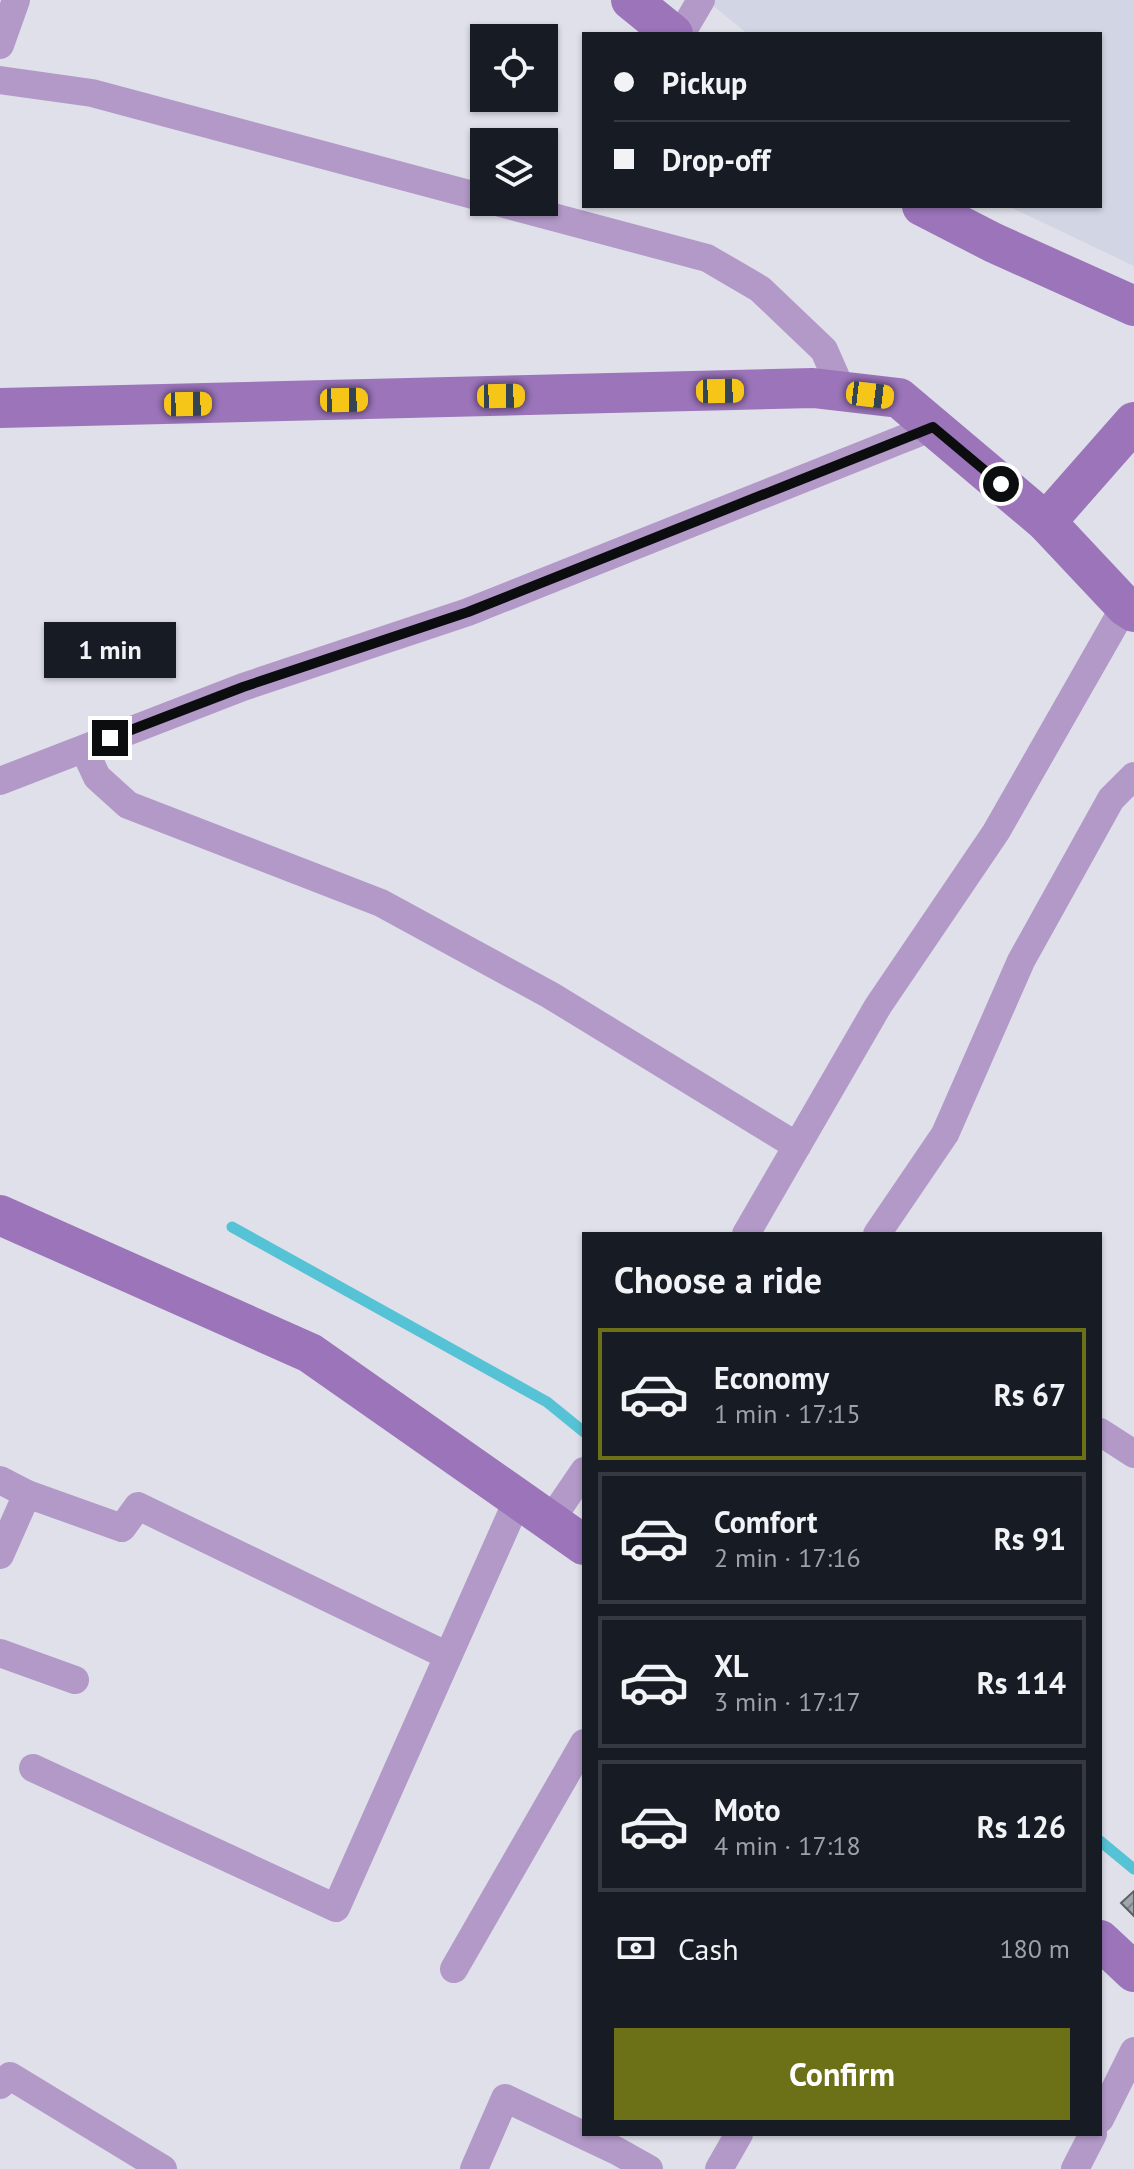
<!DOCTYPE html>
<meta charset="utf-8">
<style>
:root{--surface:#171b24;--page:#242831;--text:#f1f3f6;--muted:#9ea1a6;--line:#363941;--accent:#6c7118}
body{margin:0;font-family:"PT Sans",sans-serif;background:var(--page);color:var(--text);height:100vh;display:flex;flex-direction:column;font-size:30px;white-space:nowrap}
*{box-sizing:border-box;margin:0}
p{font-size:26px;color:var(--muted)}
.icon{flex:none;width:44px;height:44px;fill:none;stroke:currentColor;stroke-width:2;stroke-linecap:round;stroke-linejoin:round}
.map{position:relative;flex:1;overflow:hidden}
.panel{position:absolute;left:582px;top:1232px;width:520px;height:904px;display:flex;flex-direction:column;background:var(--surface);border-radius:0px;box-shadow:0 2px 6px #0004}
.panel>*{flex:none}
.top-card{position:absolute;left:582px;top:32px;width:520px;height:176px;border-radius:0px;box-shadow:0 2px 6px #0004;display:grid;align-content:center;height:176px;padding:0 32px;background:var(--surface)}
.buttons{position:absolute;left:470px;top:24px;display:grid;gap:16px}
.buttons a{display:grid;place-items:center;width:88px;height:88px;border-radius:0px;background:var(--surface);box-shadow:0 2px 6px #0004;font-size:40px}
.end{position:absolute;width:36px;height:36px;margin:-18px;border:10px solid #0c0d0f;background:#fff;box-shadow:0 0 0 4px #fff}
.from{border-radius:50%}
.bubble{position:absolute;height:56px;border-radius:0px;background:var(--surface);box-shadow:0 2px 6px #0004;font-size:26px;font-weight:700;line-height:56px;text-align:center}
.car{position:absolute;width:24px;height:48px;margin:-24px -12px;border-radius:10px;box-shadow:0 0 6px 2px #0007;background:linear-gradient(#f5c518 24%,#345 0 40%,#f5c518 0 76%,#345 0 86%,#f5c518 0)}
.top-card b{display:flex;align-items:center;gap:28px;height:76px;font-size:30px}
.top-card b+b{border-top:2px solid var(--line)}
.top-card i{width:20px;height:20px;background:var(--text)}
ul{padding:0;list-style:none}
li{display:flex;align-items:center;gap:24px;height:132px;margin:0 16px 12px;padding:0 16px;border:4px solid var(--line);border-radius:0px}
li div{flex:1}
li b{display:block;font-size:30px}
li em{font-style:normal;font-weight:700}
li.selected{border-color:var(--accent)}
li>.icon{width:72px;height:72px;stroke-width:1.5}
h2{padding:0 32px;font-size:36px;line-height:96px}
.pay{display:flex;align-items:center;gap:20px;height:88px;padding:0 32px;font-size:30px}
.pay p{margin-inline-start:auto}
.primary-button{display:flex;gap:16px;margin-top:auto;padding:16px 32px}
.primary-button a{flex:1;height:92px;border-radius:0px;background:var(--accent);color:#fff;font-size:32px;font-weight:700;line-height:92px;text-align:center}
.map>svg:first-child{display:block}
.built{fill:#d2d5e4}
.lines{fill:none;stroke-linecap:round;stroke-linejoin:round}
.stream{stroke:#55c2d5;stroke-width:11}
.building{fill:url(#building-hatch);stroke:#5a6065;stroke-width:2}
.street{stroke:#b299c8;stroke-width:28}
.secondary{stroke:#9b74ba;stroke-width:40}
.route{stroke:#0c0d0f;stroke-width:10}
</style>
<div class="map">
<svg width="1134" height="2169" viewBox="0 0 1134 2169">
<defs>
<pattern id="building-hatch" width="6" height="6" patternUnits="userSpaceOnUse" patternTransform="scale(2)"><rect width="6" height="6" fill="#9ea5ab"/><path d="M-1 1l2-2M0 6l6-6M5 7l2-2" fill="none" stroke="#7f858a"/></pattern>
</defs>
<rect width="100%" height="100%" fill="#dfe0e9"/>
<polygon class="built" points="706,0 1134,0 1134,266 1008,206 1100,206 1100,34 748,34"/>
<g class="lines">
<g class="stream">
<polyline points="232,1227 547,1402 584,1432"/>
<polyline points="1100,1841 1134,1869"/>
</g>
</g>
<polygon class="building" points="1134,1891 1134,1916 1121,1903"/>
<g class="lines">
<g class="street">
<polyline points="681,34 701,0"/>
<polyline points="0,45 16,0"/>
<polyline points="0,80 92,93 484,198"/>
<polyline points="497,202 707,258 760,289 824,350 842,391"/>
<polyline points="84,749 97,777 128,805 381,903 550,995 797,1146"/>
<polyline points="0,781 243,687 468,612 933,427"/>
<polyline points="746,1234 878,1006 996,832 1125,606"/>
<polyline points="877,1234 945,1134 1021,961 1111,799 1134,776"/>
<polyline points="1100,1432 1134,1454"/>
<polyline points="0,1480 27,1494 0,1555"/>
<polyline points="27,1494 122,1528 138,1506 448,1656"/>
<polyline points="550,1521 584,1471"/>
<polyline points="0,1653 75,1680"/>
<polyline points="33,1768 336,1908 518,1499"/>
<polyline points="454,1969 584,1743"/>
<polyline points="0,2085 10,2076 163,2169"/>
<polyline points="1100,2119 1134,2051"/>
<polyline points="474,2169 505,2098 617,2151 649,2169"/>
<polyline points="719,2169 739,2134"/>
<polyline points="1075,2169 1093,2134"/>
</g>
<g class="secondary">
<polyline points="631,0 673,34"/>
<polyline points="922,206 994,243 1134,306"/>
<polyline points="0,408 813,388 899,398 1046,522"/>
<polyline points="1134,422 1046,522 1125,606 1134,612"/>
<polyline points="0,1215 310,1353 584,1545"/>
<polyline points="1100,1940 1134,1972"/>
</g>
</g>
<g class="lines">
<polyline class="route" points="110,738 243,687 468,612 933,427 1001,484"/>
</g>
</svg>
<div class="buttons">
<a><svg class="icon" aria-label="locate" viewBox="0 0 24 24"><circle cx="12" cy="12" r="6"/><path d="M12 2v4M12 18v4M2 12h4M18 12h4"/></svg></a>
<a><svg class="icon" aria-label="layers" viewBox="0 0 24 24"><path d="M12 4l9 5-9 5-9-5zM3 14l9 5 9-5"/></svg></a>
</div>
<i class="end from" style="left:1001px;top:484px"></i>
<i class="end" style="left:110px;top:738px"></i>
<div class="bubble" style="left:44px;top:622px;width:132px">1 min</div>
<i class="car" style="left:720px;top:391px;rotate:89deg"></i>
<i class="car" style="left:870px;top:395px;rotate:97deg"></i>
<i class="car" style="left:501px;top:396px;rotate:89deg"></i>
<i class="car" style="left:344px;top:400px;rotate:89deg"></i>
<i class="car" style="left:188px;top:404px;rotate:89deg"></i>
<div class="top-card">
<b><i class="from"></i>Pickup</b>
<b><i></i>Drop-off</b>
</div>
<section class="panel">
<h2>Choose a ride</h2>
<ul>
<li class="selected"><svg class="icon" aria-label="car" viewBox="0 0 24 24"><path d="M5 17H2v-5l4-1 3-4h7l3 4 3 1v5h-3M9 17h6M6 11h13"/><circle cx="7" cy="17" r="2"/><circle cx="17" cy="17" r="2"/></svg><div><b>Economy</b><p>1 min · 17:15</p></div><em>Rs 67</em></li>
<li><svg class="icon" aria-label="car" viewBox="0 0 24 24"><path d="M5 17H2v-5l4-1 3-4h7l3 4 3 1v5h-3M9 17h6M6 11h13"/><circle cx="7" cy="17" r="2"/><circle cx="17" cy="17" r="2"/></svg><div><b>Comfort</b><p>2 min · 17:16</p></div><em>Rs 91</em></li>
<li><svg class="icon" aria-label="car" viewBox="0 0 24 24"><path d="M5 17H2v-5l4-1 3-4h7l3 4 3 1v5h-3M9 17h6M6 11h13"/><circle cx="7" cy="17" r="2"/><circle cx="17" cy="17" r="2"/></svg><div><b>XL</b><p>3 min · 17:17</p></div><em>Rs 114</em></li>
<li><svg class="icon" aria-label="car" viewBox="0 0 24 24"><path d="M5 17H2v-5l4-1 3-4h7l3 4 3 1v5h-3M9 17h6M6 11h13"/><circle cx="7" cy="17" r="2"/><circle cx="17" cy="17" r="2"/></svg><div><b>Moto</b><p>4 min · 17:18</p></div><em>Rs 126</em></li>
</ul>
<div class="pay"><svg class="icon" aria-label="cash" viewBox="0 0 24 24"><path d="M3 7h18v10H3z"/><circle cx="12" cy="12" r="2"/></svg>Cash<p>180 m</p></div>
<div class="primary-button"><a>Confirm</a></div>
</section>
</div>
